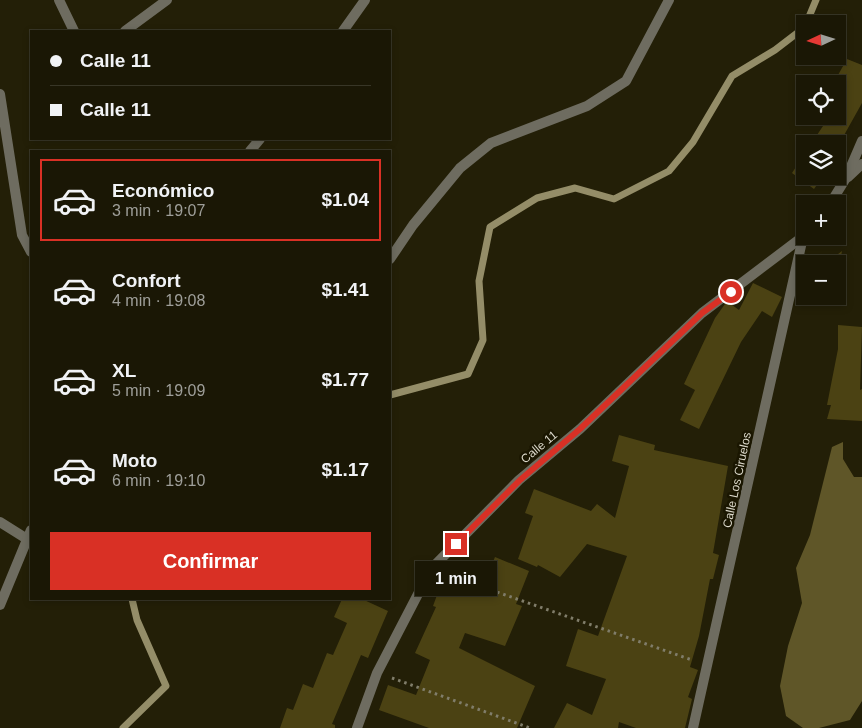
<!DOCTYPE html>
<html lang="es">
<meta charset="utf-8">
<style>
:root{--surface:#1a1705;--page:#272413;--text:#f1f3f6;--muted:#9f9f9a;--line:#383627;--accent:#d93025}
body{margin:0;font-family:Helvetica,sans-serif;background:var(--page);color:var(--text);height:100vh;display:flex;flex-direction:column;font-size:19px;white-space:nowrap}
*{box-sizing:border-box;margin:0}
p{font-size:16px;color:var(--muted)}
.icon{flex:none;width:28px;height:28px;fill:none;stroke:currentColor;stroke-width:2;stroke-linecap:round;stroke-linejoin:round}
.map{position:relative;flex:1;overflow:hidden}
.sheet{position:absolute;left:30px;top:150px;width:361px;height:450px;display:flex;flex-direction:column;background:var(--surface);border-radius:0px;box-shadow:0 2px 8px #0003,0 0 0 1px var(--line)}
.sheet>*{flex:none}
.hud{position:absolute;left:30px;top:30px;width:361px;height:110px;border-radius:0px;box-shadow:0 2px 8px #0003,0 0 0 1px var(--line);display:grid;align-content:center;height:110px;padding:0 20px;background:var(--surface)}
.needle{width:32px;rotate:266deg}
.tools{position:absolute;left:796px;top:15px;display:grid;gap:10px}
.tools a{display:grid;place-items:center;width:50px;height:50px;border-radius:0px;background:var(--surface);box-shadow:0 2px 8px #0003,0 0 0 1px var(--line);font-size:25px}
.end{position:absolute;width:22px;height:22px;margin:-11px;border:6px solid #d93025;background:#fff;box-shadow:0 0 0 2px #fff}
.from{border-radius:50%}
.bubble{position:absolute;height:35px;border-radius:0px;background:var(--surface);box-shadow:0 2px 8px #0003,0 0 0 1px var(--line);font-size:16px;font-weight:800;line-height:35px;text-align:center}
.hud b{display:flex;align-items:center;gap:18px;height:48px;font-size:19px}
.hud b+b{border-top:1px solid var(--line)}
.hud i{width:12px;height:12px;background:var(--text)}
ul{padding:9px 0 0;list-style:none}
li{display:flex;align-items:center;gap:15px;height:82px;margin:0 10px 8px;padding:0 10px;border:2px solid transparent;border-radius:0px}
li div{flex:1}
li b{display:block;font-size:19px}
li em{font-style:normal;font-weight:800}
li.selected{border-color:var(--accent)}
li>.icon{width:45px;height:45px;stroke-width:1.5}
.primary-button{display:flex;gap:10px;margin-top:auto;padding:10px 20px}
.primary-button a{flex:1;height:58px;border-radius:0px;background:var(--accent);color:#fff;font-size:20px;font-weight:800;line-height:58px;text-align:center}
.map>svg:first-child{display:block}
.forest{fill:#5f5628}
.lines{fill:none;stroke-linecap:round;stroke-linejoin:round}
.stream{stroke:#948d68;stroke-width:7}
.building{fill:#4b4213}
.path{stroke:#807d6a;stroke-width:3;stroke-dasharray:2.5 4;stroke-linecap:butt}
.minor{stroke:#6e6c60;stroke-width:10}
.tertiary{stroke:#6e6c60;stroke-width:10}
.route{stroke:#d93025;stroke-width:6}
.labels{text-anchor:middle;dominant-baseline:central;stroke-width:5;stroke-linejoin:round;paint-order:stroke}
.street-label{font-size:12px;fill:#dddacc;stroke:#1a1601}
</style>
<div class="map">
<svg width="862" height="728" viewBox="0 0 862 728">
<rect width="100%" height="100%" fill="#231f07"/>
<polygon class="forest" points="843,442 843,459 854,477 862,477 862,701 850,720 819,728 803,728 786,716 780,686 788,646 802,603 796,568 810,535 832,447"/>
<g class="lines">
<g class="stream">
<polyline points="806,24 816,0"/>
<polyline points="390,395 468,374 483,340 479,281 490,227 537,198 575,188 614,199 669,171 693,142 732,76 775,50 805,27"/>
<polyline points="123,728 166,686 137,620 132,599"/>
</g>
</g>
<g class="building">
<polygon points="847,59 862,65 862,103 838,146 838,144 811,144 825,123 812,116 838,116 838,84 833,84"/>
<polygon points="805,153 805,176 823,176 814,189 792,173"/>
<polygon points="842,251 838,271 838,264 825,264"/>
<polygon points="753,283 782,297 772,317 762,311 741,342 699,429 680,420 695,390 684,384 715,318 725,304 728,302 739,310"/>
<polygon points="838,325 862,327 860,390 862,389 862,421 827,419 831,405 827,405 838,349"/>
<polygon points="619,435 655,445 654,450 728,466 713,553 719,555 713,579 710,579 699,636 690,667 698,670 688,697 692,699 685,728 636,728 619,722 618,728 554,728 567,703 592,715 606,679 566,666 578,629 598,636 627,556 587,544 560,577 538,565 537,567 518,559 533,516 525,513 534,489 591,511 597,504 615,518 629,466 612,461"/>
<polygon points="495,557 529,571 516,604 522,606 505,646 465,633 459,648 535,686 517,728 429,728 379,710 388,685 416,695 430,660 415,653 436,607 433,606 444,576 481,590"/>
<polygon points="342,599 362,599 388,611 368,658 361,655 332,724 335,725 335,728 280,728 287,708 293,710 303,684 313,688 327,653 333,655 347,623 334,617"/>
</g>
<g class="lines">
<g class="path">
<polyline points="448,575 692,660"/>
<polyline points="392,678 530,728"/>
</g>
<g class="minor">
<polyline points="59,0 74,31"/>
<polyline points="125,31 167,0"/>
<polyline points="0,94 22,235 31,252"/>
<polyline points="848,177 862,164"/>
<polyline points="830,204 846,178 862,141"/>
<polyline points="390,259 413,225 460,168 491,143 587,106 626,81 669,0"/>
<polyline points="0,522 27,539"/>
<polyline points="357,728 377,673 431,569 519,480 580,429 702,313 805,235"/>
<polyline points="693,728 803,237"/>
</g>
<g class="tertiary">
<polyline points="343,31 365,0"/>
<polyline points="250,151 260,139"/>
<polyline points="0,605 31,530"/>
</g>
</g>
<g class="lines">
<polyline class="route" points="456,544 520,480 580,429 702,313 731,292"/>
</g>
<g class="labels">
<g class="street-label">
<text transform="translate(539 447) rotate(-40)">Calle 11</text>
<text transform="translate(737 480) rotate(-78)">Calle Los Ciruelos</text>
</g>
</g>
</svg>
<div class="tools">
<a><svg class="needle" viewBox="-14 -14 28 28"><path d="M0-13l5 13h-10z" fill="#e53935"/><path d="M0 13l5-13h-10z" fill="#9f9f9a"/></svg></a>
<a><svg class="icon" aria-label="locate" viewBox="0 0 24 24"><circle cx="12" cy="12" r="6"/><path d="M12 2v4M12 18v4M2 12h4M18 12h4"/></svg></a>
<a><svg class="icon" aria-label="layers" viewBox="0 0 24 24"><path d="M12 4l9 5-9 5-9-5zM3 14l9 5 9-5"/></svg></a>
<a>+</a>
<a>−</a>
</div>
<i class="end from" style="left:731px;top:292px"></i>
<i class="end" style="left:456px;top:544px"></i>
<div class="bubble" style="left:415px;top:561px;width:82px">1 min</div>
<div class="hud">
<b><i class="from"></i>Calle 11</b>
<b><i></i>Calle 11</b>
</div>
<section class="sheet">
<ul>
<li class="selected"><svg class="icon" aria-label="car" viewBox="0 0 24 24"><path d="M5 17H2v-5l4-1 3-4h7l3 4 3 1v5h-3M9 17h6M6 11h13"/><circle cx="7" cy="17" r="2"/><circle cx="17" cy="17" r="2"/></svg><div><b>Económico</b><p>3 min · 19:07</p></div><em>$1.04</em></li>
<li><svg class="icon" aria-label="car" viewBox="0 0 24 24"><path d="M5 17H2v-5l4-1 3-4h7l3 4 3 1v5h-3M9 17h6M6 11h13"/><circle cx="7" cy="17" r="2"/><circle cx="17" cy="17" r="2"/></svg><div><b>Confort</b><p>4 min · 19:08</p></div><em>$1.41</em></li>
<li><svg class="icon" aria-label="car" viewBox="0 0 24 24"><path d="M5 17H2v-5l4-1 3-4h7l3 4 3 1v5h-3M9 17h6M6 11h13"/><circle cx="7" cy="17" r="2"/><circle cx="17" cy="17" r="2"/></svg><div><b>XL</b><p>5 min · 19:09</p></div><em>$1.77</em></li>
<li><svg class="icon" aria-label="car" viewBox="0 0 24 24"><path d="M5 17H2v-5l4-1 3-4h7l3 4 3 1v5h-3M9 17h6M6 11h13"/><circle cx="7" cy="17" r="2"/><circle cx="17" cy="17" r="2"/></svg><div><b>Moto</b><p>6 min · 19:10</p></div><em>$1.17</em></li>
</ul>
<div class="primary-button"><a>Confirmar</a></div>
</section>
</div>
